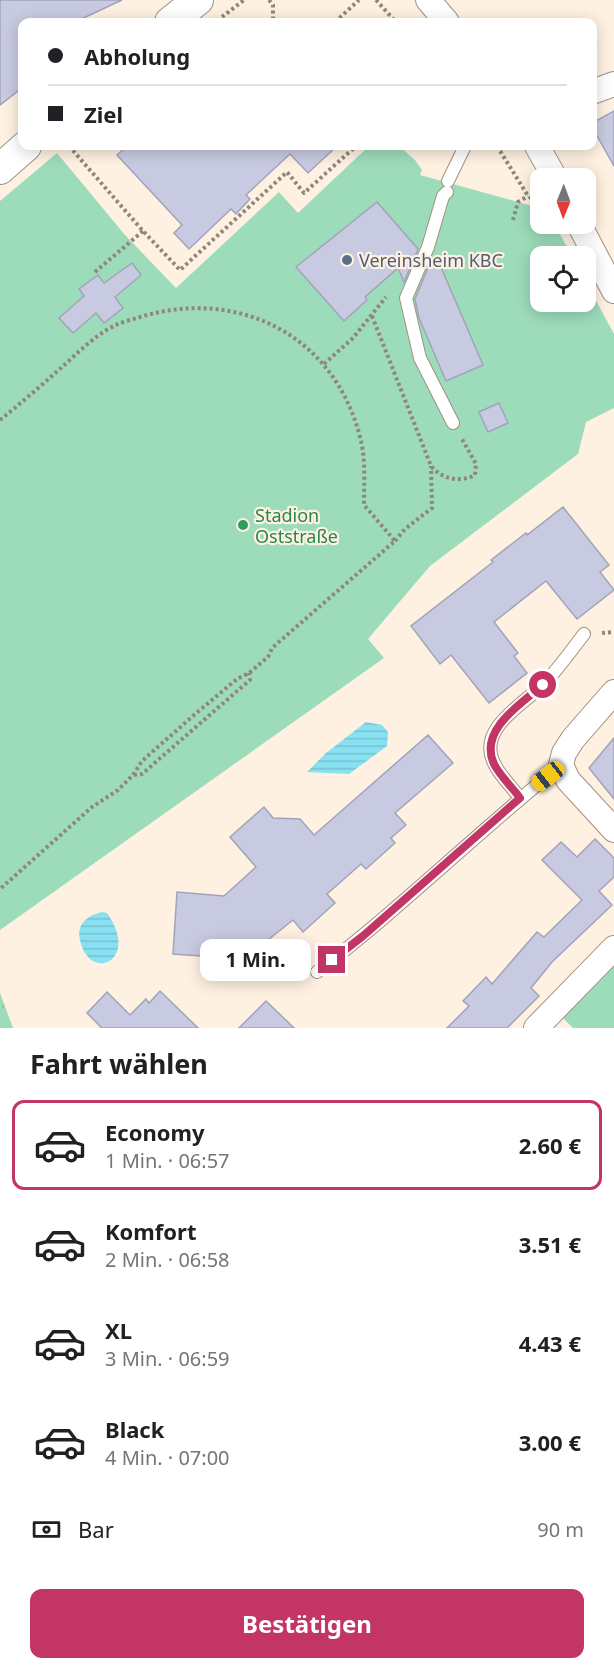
<!DOCTYPE html>
<html lang="de">
<meta charset="utf-8">
<style>
:root{--surface:#fff;--page:#f6f6f6;--text:#202124;--muted:#757577;--line:#e0e0e0;--accent:#c23565}
body{margin:0;font-family:"Noto Sans",sans-serif;background:var(--page);color:var(--text);height:100vh;display:flex;flex-direction:column;font-size:22px;white-space:nowrap}
*{box-sizing:border-box;margin:0}
p{font-size:20px;color:var(--muted)}
.icon{flex:none;width:33px;height:33px;fill:none;stroke:currentColor;stroke-width:2;stroke-linecap:round;stroke-linejoin:round}
.map{position:relative;height:1028px;overflow:hidden}
.details{display:flex;flex-direction:column;background:var(--surface);flex:1}
.details>*{flex:none}
.banner{position:absolute;left:18px;top:18px;width:579px;height:132px;border-radius:12px;box-shadow:0 3px 15px #0003;display:grid;align-content:center;height:132px;padding:0 30px;background:var(--surface)}
.needle{width:39px;rotate:181deg}
.buttons{position:absolute;left:530px;top:168px;display:grid;gap:12px}
.buttons a{display:grid;place-items:center;width:66px;height:66px;border-radius:12px;background:var(--surface);box-shadow:0 3px 15px #0003;font-size:30px}
.end{position:absolute;width:27px;height:27px;margin:-14px;border:8px solid #c23565;background:#fff;box-shadow:0 0 0 3px #fff}
.from{border-radius:50%}
.bubble{position:absolute;height:42px;border-radius:12px;background:var(--surface);box-shadow:0 3px 15px #0003;font-size:20px;font-weight:700;line-height:42px;text-align:center}
.car{position:absolute;width:18px;height:36px;margin:-18px -9px;border-radius:8px;box-shadow:0 0 4px 2px #0007;background:linear-gradient(#f5c518 24%,#345 0 40%,#f5c518 0 76%,#345 0 86%,#f5c518 0)}
.banner b{display:flex;align-items:center;gap:21px;height:57px;font-size:22px}
.banner b+b{border-top:2px solid var(--line)}
.banner i{width:15px;height:15px;background:var(--text)}
ul{padding:0;list-style:none}
li{display:flex;align-items:center;gap:18px;height:90px;margin:0 12px 9px;padding:0 18px;border:3px solid transparent;border-radius:12px}
li div{flex:1}
li b{display:block;font-size:22px}
li em{font-style:normal;font-weight:700}
li.on{border-color:var(--accent)}
li>.icon{width:54px;height:54px;stroke-width:1.5}
h2{padding:0 30px;font-size:27px;line-height:72px}
.pay{display:flex;align-items:center;gap:15px;height:66px;padding:0 30px;font-size:22px}
.pay p{margin-inline-start:auto}
.action{display:flex;gap:12px;margin-top:auto;padding:12px 30px}
.action a{flex:1;height:69px;border-radius:12px;background:var(--accent);color:#fff;font-size:24px;font-weight:700;line-height:69px;text-align:center}
.map>svg:first-child{display:block}
.grass{fill:#9cdcbb}
.forest{fill:url(#forest-crowns)}
.water{fill:url(#water-rules)}
.building{fill:#c8cae1;stroke:#a1a4b9;stroke-width:1.5}
.lines{fill:none;stroke-linecap:round;stroke-linejoin:round}
.service-casing{stroke:#a0917f;stroke-width:14}
.minor-casing{stroke:#a0917f;stroke-width:26}
.tertiary-casing{stroke:#a0917f;stroke-width:32}
.path{stroke:#90867c;stroke-width:4;stroke-dasharray:3 3;stroke-linecap:butt}
.service{stroke:#fff;stroke-width:12}
.minor{stroke:#fff;stroke-width:24}
.tertiary{stroke:#fff;stroke-width:30}
.route{stroke:#c23565;stroke-width:8}
.service-dot{fill:#5c6f8a;stroke:#fef1e2;stroke-width:2}
.leisure-dot{fill:#2e9e5b;stroke:#fef1e2;stroke-width:2}
.labels{text-anchor:middle;dominant-baseline:central;stroke-width:4.5;stroke-linejoin:round;paint-order:stroke}
.service-label{font-size:18px;fill:#4e5e75;stroke:#fef1e2;text-anchor:start}
.leisure-label{font-size:18px;fill:#27864d;stroke:#fef1e2;text-anchor:start}
</style>
<div class="map">
<svg width="614" height="1028" viewBox="0 0 614 1028">
<defs>
<pattern id="forest-crowns" width="20" height="18" patternUnits="userSpaceOnUse" patternTransform="scale(1.5)"><rect width="20" height="18" fill="#9cdcbb"/><path d="M2 6a3 3 0 1 1 6 0M12 15a3 3 0 1 1 6 0" fill="none" stroke="#87bda0"/></pattern>
<pattern id="water-rules" width="6" height="5" patternUnits="userSpaceOnUse" patternTransform="scale(1.5)"><rect width="6" height="5" fill="#88e1f2"/><path d="M0 2.5h6" fill="none" stroke="#76c1cf"/></pattern>
</defs>
<rect width="100%" height="100%" fill="#fef1e2"/>
<g class="grass">
<polygon points="369,146 399,146 415,160 422,170 420,175 529,205 540,212 540,224 552,224 557,229 572,256 540,256 540,302 585,302 585,280 614,334 614,408 586,422 578,454 430,566 368,639 384,658 0,930 0,201 57,153 125,235 176,288 279,192 298,213"/>
<polygon points="614,962 614,1028 573,1028 560,1015"/>
</g>
<polygon class="forest" points="0,993 13,1028 0,1028"/>
<g class="water">
<polygon points="366,722 382,725 388,732 387,746 349,774 307,772 326,753"/>
<path d="M102 912 107 913C139 958 95 981 82 947 80 941 78 934 80 928 83 919 93 914 102 912Z"/>
</g>
<g class="building">
<polygon points="0,0 122,0 75,22 22,22 22,88 0,105"/>
<polygon points="614,111 614,166 592,127 592,123"/>
<polygon points="127,146 337,146 308,173 290,154 246,195 250,199 236,214 231,209 189,249 174,233 182,225 117,155"/>
<polygon points="377,202 418,249 404,282 398,268 365,297 367,300 344,321 296,267"/>
<polygon points="132,263 141,275 115,297 123,308 104,323 96,313 73,333 59,318 84,296 79,289 98,275 104,283"/>
<polygon points="430,263 434,267 440,265 483,365 446,381 419,318 415,299"/>
<polygon points="499,403 508,423 488,432 479,412"/>
<polygon points="563,507 609,565 600,572 614,590 577,619 546,581 494,622 518,653 514,656 527,673 489,703 451,655 440,664 411,626 493,562 491,560 513,543 526,533 527,535"/>
<polygon points="428,735 453,763 395,813 406,825 391,838 395,843 366,869 361,864 327,894 335,903 303,932 293,920 244,959 173,954 177,892 224,896 256,867 230,837 264,807 273,818 300,819 314,835"/>
<polygon points="614,738 614,799 589,768"/>
<polygon points="595,839 614,858 614,877 599,891 612,905 552,962 531,988 539,996 507,1028 447,1028 469,1006 463,1001 486,977 492,984 537,932 544,937 582,900 542,860 561,842 577,857"/>
<polygon points="160,991 198,1028 102,1028 87,1013 107,992 130,1015 146,999 149,1003"/>
<polygon points="266,1001 294,1028 239,1028"/>
</g>
<g class="lines">
<g class="service-casing">
<g id="service">
<polyline points="448,181 465,146"/>
<polyline points="447,192 443,196 428,247 406,298 420,358 453,423"/>
<path d="M520 798C512 787 501 777 495 765 475 730 523 704 543 685 558 669 571 651 584 634"/>
<path d="M317 972C402 907 478 832 561 765"/>
</g>
</g>
<g class="minor-casing">
<g id="minor">
<polyline points="428,0 447,22"/>
<polyline points="592,92 614,84"/>
<polyline points="537,146 555,178"/>
<polyline points="579,224 614,291"/>
<polyline points="614,692 573,739 564,753 561,765 568,780 614,830"/>
<polyline points="536,1028 614,948"/>
</g>
</g>
<g class="tertiary-casing">
<g id="tertiary">
<polyline points="170,22 198,0"/>
<polyline points="0,169 26,146"/>
</g>
</g>
<g class="path">
<polyline points="269,0 273,5 273,22"/>
<polyline points="376,0 396,22"/>
<polyline points="222,17 244,0"/>
<polyline points="335,22 359,0"/>
<polyline points="69,146 143,231 180,270 287,172 304,193 356,146"/>
<polyline points="497,146 528,196 540,204"/>
<polyline points="513,220 518,202 528,196"/>
<polyline points="95,272 143,231"/>
<path d="M372 316 431 466C442 479 460 483 475 475L476 464 462 439"/>
<polyline points="324,364 353,338 386,297"/>
<path d="M0 420C21 403 42 385 62 367 78 353 96 334 116 325 122 322 130 320 137 318 236 286 334 334 360 437 366 459 364 483 364 505L395 541 272 648 268 657 249 673 237 679 194 715 142 761 133 775 118 790 92 807 0 889"/>
<polyline points="395,541 405,529 432,508 431,466"/>
<polyline points="602,633 614,632"/>
<polyline points="134,775 142,774 236,692 250,680 249,673"/>
</g>
<use href="#service" class="service"/>
<use href="#minor" class="minor"/>
<use href="#tertiary" class="tertiary"/>
</g>
<g class="lines">
<path class="route" d="M332 960 363 936 520 798C512 787 500 776 494 764 478 730 522 703 543 685"/>
</g>
<circle class="service-dot" cx="347" cy="260" r="6"/>
<circle class="leisure-dot" cx="243" cy="525" r="6"/>
<g class="labels">
<g class="service-label">
<text x="359" y="260">Vereinsheim KBC</text>
</g>
<g class="leisure-label">
<text x="255" y="515">Stadion<tspan x="255" dy="21">Oststraße</tspan></text>
</g>
</g>
</svg>
<div class="buttons">
<a><svg class="needle" viewBox="-14 -14 28 28"><path d="M0-13l5 13h-10z" fill="#e53935"/><path d="M0 13l5-13h-10z" fill="#757577"/></svg></a>
<a><svg class="icon" aria-label="locate" viewBox="0 0 24 24"><circle cx="12" cy="12" r="6"/><path d="M12 2v4M12 18v4M2 12h4M18 12h4"/></svg></a>
</div>
<i class="end from" style="left:543px;top:685px"></i>
<i class="end" style="left:332px;top:960px"></i>
<div class="bubble" style="left:200px;top:939px;width:111px">1 Min.</div>
<i class="car" style="left:548px;top:776px;rotate:232deg"></i>
<div class="banner">
<b><i class="from"></i>Abholung</b>
<b><i></i>Ziel</b>
</div>
</div>
<section class="details">
<h2>Fahrt wählen</h2>
<ul>
<li class="on"><svg class="icon" aria-label="car" viewBox="0 0 24 24"><path d="M5 17H2v-5l4-1 3-4h7l3 4 3 1v5h-3M9 17h6M6 11h13"/><circle cx="7" cy="17" r="2"/><circle cx="17" cy="17" r="2"/></svg><div><b>Economy</b><p>1 Min. · 06:57</p></div><em>2.60 €</em></li>
<li><svg class="icon" aria-label="car" viewBox="0 0 24 24"><path d="M5 17H2v-5l4-1 3-4h7l3 4 3 1v5h-3M9 17h6M6 11h13"/><circle cx="7" cy="17" r="2"/><circle cx="17" cy="17" r="2"/></svg><div><b>Komfort</b><p>2 Min. · 06:58</p></div><em>3.51 €</em></li>
<li><svg class="icon" aria-label="car" viewBox="0 0 24 24"><path d="M5 17H2v-5l4-1 3-4h7l3 4 3 1v5h-3M9 17h6M6 11h13"/><circle cx="7" cy="17" r="2"/><circle cx="17" cy="17" r="2"/></svg><div><b>XL</b><p>3 Min. · 06:59</p></div><em>4.43 €</em></li>
<li><svg class="icon" aria-label="car" viewBox="0 0 24 24"><path d="M5 17H2v-5l4-1 3-4h7l3 4 3 1v5h-3M9 17h6M6 11h13"/><circle cx="7" cy="17" r="2"/><circle cx="17" cy="17" r="2"/></svg><div><b>Black</b><p>4 Min. · 07:00</p></div><em>3.00 €</em></li>
</ul>
<div class="pay"><svg class="icon" aria-label="cash" viewBox="0 0 24 24"><path d="M3 7h18v10H3z"/><circle cx="12" cy="12" r="2"/></svg>Bar<p>90 m</p></div>
<div class="action"><a>Bestätigen</a></div>
</section>
